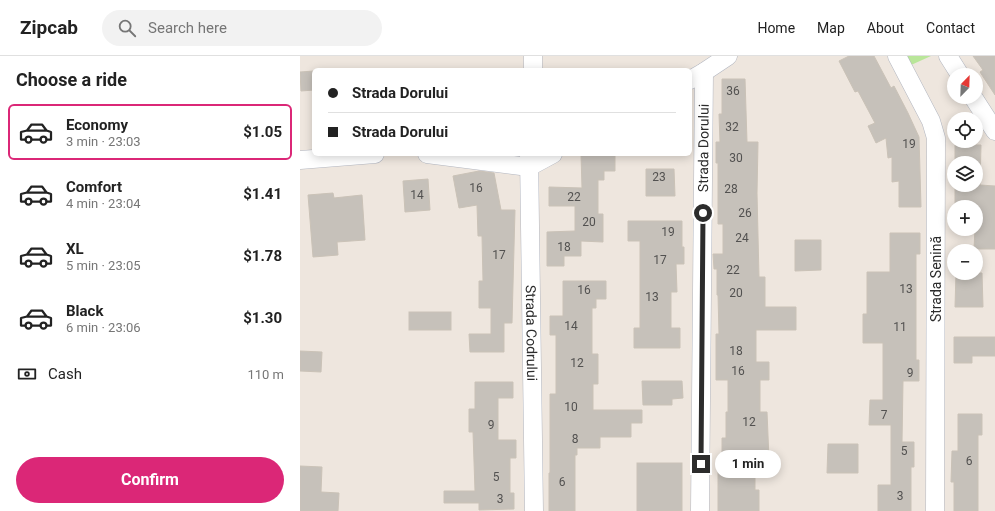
<!DOCTYPE html>
<meta charset="utf-8">
<style>
:root{--surface:#fff;--page:#f2f2f2;--text:#222;--muted:#767676;--line:#e0e0e0;--accent:#db2777}
body{margin:0;font-family:Roboto,sans-serif;background:var(--page);color:var(--text);height:100vh;display:flex;flex-direction:column;font-size:15px;white-space:nowrap}
*{box-sizing:border-box;margin:0}
p{font-size:13px;color:var(--muted)}
.icon{flex:none;width:22px;height:22px;fill:none;stroke:currentColor;stroke-width:2;stroke-linecap:round;stroke-linejoin:round}
.map{position:relative;flex:1;overflow:hidden}
.drawer{display:flex;flex-direction:column;background:var(--surface);width:300px}
.drawer>*{flex:none}
.guide{position:absolute;left:12px;top:12px;width:380px;height:88px;border-radius:6px;box-shadow:0 2px 10px #0003;display:grid;align-content:center;height:88px;padding:0 16px;background:var(--surface)}
.needle{width:26px;rotate:23deg}
.controls{position:absolute;left:647px;top:12px;display:grid;gap:8px}
.controls a{display:grid;place-items:center;width:36px;height:36px;border-radius:50%;background:var(--surface);box-shadow:0 2px 10px #0003;font-size:20px}
.end{position:absolute;width:18px;height:18px;margin:-9px;border:5px solid #2c2c2c;background:#fff;box-shadow:0 0 0 2px #fff}
.from{border-radius:50%}
.bubble{position:absolute;height:28px;border-radius:14px;background:var(--surface);box-shadow:0 2px 10px #0003;font-size:13px;font-weight:700;line-height:28px;text-align:center}
.guide b{display:flex;align-items:center;gap:14px;height:38px;font-size:15px}
.guide b+b{border-top:1px solid var(--line)}
.guide i{width:10px;height:10px;background:var(--text)}
ul{padding:0;list-style:none}
li{display:flex;align-items:center;gap:12px;height:56px;margin:0 8px 6px;padding:0 8px;border:2px solid transparent;border-radius:6px}
li div{flex:1}
li b{display:block;font-size:15px}
li em{font-style:normal;font-weight:700}
li.selected{border-color:var(--accent)}
li>.icon{width:36px;height:36px;stroke-width:1.5}
h2{padding:0 16px;font-size:18px;line-height:48px}
.pay{display:flex;align-items:center;gap:10px;height:44px;padding:0 16px;font-size:15px}
.pay p{margin-inline-start:auto}
.primary-button{display:flex;gap:8px;margin-top:auto;padding:8px 16px}
.primary-button a{flex:1;height:46px;border-radius:24px;background:var(--accent);color:#fff;font-size:16px;font-weight:700;line-height:46px;text-align:center}
header{display:flex;align-items:center;gap:24px;box-sizing:border-box;height:56px;padding:0 20px;background:var(--surface);border-bottom:1px solid var(--line)}
header strong{font-size:19px}
nav{display:flex;gap:22px;margin-inline-start:auto;font-size:14px}
.search{width:280px;height:36px;background:var(--page);display:flex;align-items:center;gap:10px;box-sizing:border-box;padding:0 14px;border-radius:22px;color:var(--muted);font-size:15px}
main{display:flex;flex:1;min-height:0}
.map>svg:first-child{display:block}
.green{fill:#b9e699}
.building{fill:#c6c1ba;stroke:#cac2b7}
.lines{fill:none;stroke-linecap:round;stroke-linejoin:round}
.street-casing{stroke:#b2b6c0;stroke-width:19}
.street{stroke:#fff;stroke-width:18}
.route{stroke:#2c2c2c;stroke-width:5}
.labels{text-anchor:middle;dominant-baseline:central;stroke-width:4;stroke-linejoin:round;paint-order:stroke}
.number-label{font-size:12px;fill:#525150}
.street-label{font-size:14px;fill:#2c2c2c;stroke:#fff}
</style>
<header>
<strong>Zipcab</strong>
<div class="search"><svg class="icon" aria-label="search" viewBox="0 0 24 24"><circle cx="10" cy="10" r="6"/><path d="M15 15l6 6"/></svg>Search here</div>
<nav><a>Home</a><a>Map</a><a>About</a><a>Contact</a></nav>
</header>
<main>
<section class="drawer">
<h2>Choose a ride</h2>
<ul>
<li class="selected"><svg class="icon" aria-label="car" viewBox="0 0 24 24"><path d="M5 17H2v-5l4-1 3-4h7l3 4 3 1v5h-3M9 17h6M6 11h13"/><circle cx="7" cy="17" r="2"/><circle cx="17" cy="17" r="2"/></svg><div><b>Economy</b><p>3 min · 23:03</p></div><em>$1.05</em></li>
<li><svg class="icon" aria-label="car" viewBox="0 0 24 24"><path d="M5 17H2v-5l4-1 3-4h7l3 4 3 1v5h-3M9 17h6M6 11h13"/><circle cx="7" cy="17" r="2"/><circle cx="17" cy="17" r="2"/></svg><div><b>Comfort</b><p>4 min · 23:04</p></div><em>$1.41</em></li>
<li><svg class="icon" aria-label="car" viewBox="0 0 24 24"><path d="M5 17H2v-5l4-1 3-4h7l3 4 3 1v5h-3M9 17h6M6 11h13"/><circle cx="7" cy="17" r="2"/><circle cx="17" cy="17" r="2"/></svg><div><b>XL</b><p>5 min · 23:05</p></div><em>$1.78</em></li>
<li><svg class="icon" aria-label="car" viewBox="0 0 24 24"><path d="M5 17H2v-5l4-1 3-4h7l3 4 3 1v5h-3M9 17h6M6 11h13"/><circle cx="7" cy="17" r="2"/><circle cx="17" cy="17" r="2"/></svg><div><b>Black</b><p>6 min · 23:06</p></div><em>$1.30</em></li>
</ul>
<div class="pay"><svg class="icon" aria-label="cash" viewBox="0 0 24 24"><path d="M3 7h18v10H3z"/><circle cx="12" cy="12" r="2"/></svg>Cash<p>110 m</p></div>
<div class="primary-button"><a>Confirm</a></div>
</section>
<div class="map">
<svg width="695" height="455" viewBox="0 0 695 455">
<rect width="100%" height="100%" fill="#eee6de"/>
<polygon class="green" points="606,0 631,0 611,9"/>
<g class="building">
<polygon points="549,0 574,0 591,32 594,30 608,57 619,81 621,151 599,151 599,125 592,126 592,101 588,102 586,82 576,87 568,70 575,67 558,35 555,36 539,5"/>
<polygon points="673,0 695,0 695,39 680,16 683,14"/>
<polygon points="14,15 14,34 1,35 0,16"/>
<polygon points="422,23 445,23 447,86 458,86 457,137 459,221 465,221 465,251 496,251 496,274 456,274 456,306 469,306 469,324 460,324 460,356 467,356 469,403 455,403 455,434 459,434 459,455 418,455 418,415 422,415 422,382 426,382 426,356 428,356 428,324 416,324 416,278 419,278 418,239 417,239 417,213 414,213 413,198 423,198 423,168 418,168 418,107 416,107 416,86 420,86 419,58 422,58"/>
<polygon points="655,89 681,89 680,129 695,130 695,193 674,193 676,151 655,151 655,129 676,129 676,107 655,107"/>
<polygon points="281,98 315,98 315,115 304,115 304,124 298,124 298,158 303,158 303,186 281,185 281,200 264,200 264,210 247,210 247,176 275,175 275,150 249,150 249,131 282,132"/>
<polygon points="346,113 374,113 375,140 346,140"/>
<polygon points="179,115 194,117 201,154 215,154 212,267 204,267 204,296 170,296 169,278 191,278 191,252 179,252 179,225 183,225 182,180 178,180 177,149 159,152 153,120"/>
<polygon points="128,123 130,154 105,156 103,125"/>
<polygon points="33,137 34,142 62,139 65,184 37,186 38,199 13,201 8,139"/>
<polygon points="328,165 382,165 382,191 384,191 384,208 376,208 377,236 371,236 371,272 380,272 380,292 334,292 334,272 340,272 340,185 328,185"/>
<polygon points="590,177 620,177 620,198 616,198 616,304 619,304 619,325 603,325 602,386 614,386 614,411 611,411 611,455 578,455 578,429 591,429 591,369 569,369 570,344 583,344 583,287 563,287 563,258 567,258 567,216 590,216"/>
<polygon points="495,184 521,184 521,214 495,215"/>
<polygon points="656,217 682,217 683,251 655,251"/>
<polygon points="263,225 306,225 306,243 296,243 296,252 292,252 292,298 298,298 298,328 293,328 293,354 342,354 342,367 331,367 331,381 300,381 300,392 277,392 277,399 275,399 275,455 249,455 249,417 250,417 250,338 256,338 256,279 250,279 250,260 263,260"/>
<rect x="109" y="256" width="42" height="18"/>
<polygon points="654,281 695,281 695,300 672,300 672,307 654,307"/>
<polygon points="0,295 22,296 21,316 0,315"/>
<polygon points="342,325 382,325 383,342 372,343 372,349 343,349"/>
<polygon points="175,326 213,326 213,342 198,342 198,384 216,384 216,402 210,402 210,437 214,437 214,453 179,454 179,447 144,447 144,435 175,435 173,376 169,376 169,353 175,353"/>
<polygon points="658,358 682,358 682,379 678,379 678,455 654,455 654,426 651,426 652,395 658,395"/>
<polygon points="528,388 558,388 558,417 527,417"/>
<rect x="337" y="407" width="45" height="48"/>
<polygon points="0,410 22,411 21,436 39,437 38,455 0,455"/>
</g>
<g class="lines">
<g class="street-casing">
<g id="street">
<polyline points="597,0 631,65 636,82 635,455"/>
<polyline points="648,0 660,19"/>
<polyline points="233,14 233,0"/>
<polyline points="390,24 404,16 428,0"/>
<polyline points="673,41 695,75"/>
<polyline points="127,98 229,111 253,98"/>
<path id="s1" d="M229 98 234 455"/>
<polyline points="0,104 75,98"/>
<path id="s2" d="M400 455 404 16"/>
</g>
</g>
<use href="#street" class="street"/>
</g>
<g class="lines">
<polyline class="route" points="401,408 403,157"/>
</g>
<g class="labels">
<g class="number-label">
<text x="433" y="35">36</text>
<text x="432" y="71">32</text>
<text x="609" y="88">19</text>
<text x="436" y="102">30</text>
<text x="359" y="121">23</text>
<text x="176" y="132">16</text>
<text x="431" y="133">28</text>
<text x="117" y="139">14</text>
<text x="274" y="141">22</text>
<text x="445" y="157">26</text>
<text x="289" y="166">20</text>
<text x="368" y="176">19</text>
<text x="442" y="182">24</text>
<text x="264" y="191">18</text>
<text x="199" y="199">17</text>
<text x="360" y="204">17</text>
<text x="433" y="214">22</text>
<text x="606" y="233">13</text>
<text x="284" y="234">16</text>
<text x="436" y="237">20</text>
<text x="352" y="241">13</text>
<text x="271" y="270">14</text>
<text x="600" y="271">11</text>
<text x="436" y="295">18</text>
<text x="277" y="307">12</text>
<text x="438" y="315">16</text>
<text x="610" y="317">9</text>
<text x="271" y="351">10</text>
<text x="584" y="359">7</text>
<text x="449" y="366">12</text>
<text x="191" y="369">9</text>
<text x="275" y="383">8</text>
<text x="604" y="395">5</text>
<text x="669" y="405">6</text>
<text x="196" y="421">5</text>
<text x="262" y="426">6</text>
<text x="600" y="440">3</text>
<text x="200" y="443">3</text>
</g>
<g class="street-label">
<text stroke="none"><textPath href="#s2" startOffset="363">Strada Dorului</textPath></text>
<text transform="translate(636 223) rotate(-90)">Strada Senină</text>
<text stroke="none"><textPath href="#s1" startOffset="179">Strada Codrului</textPath></text>
</g>
</g>
</svg>
<div class="controls">
<a><svg class="needle" viewBox="-14 -14 28 28"><path d="M0-13l5 13h-10z" fill="#e53935"/><path d="M0 13l5-13h-10z" fill="#767676"/></svg></a>
<a><svg class="icon" aria-label="locate" viewBox="0 0 24 24"><circle cx="12" cy="12" r="6"/><path d="M12 2v4M12 18v4M2 12h4M18 12h4"/></svg></a>
<a><svg class="icon" aria-label="layers" viewBox="0 0 24 24"><path d="M12 4l9 5-9 5-9-5zM3 14l9 5 9-5"/></svg></a>
<a>+</a>
<a>−</a>
</div>
<i class="end from" style="left:403px;top:157px"></i>
<i class="end" style="left:401px;top:408px"></i>
<div class="bubble" style="left:415px;top:394px;width:66px">1 min</div>
<div class="guide">
<b><i class="from"></i>Strada Dorului</b>
<b><i></i>Strada Dorului</b>
</div>
</div>
</main>
